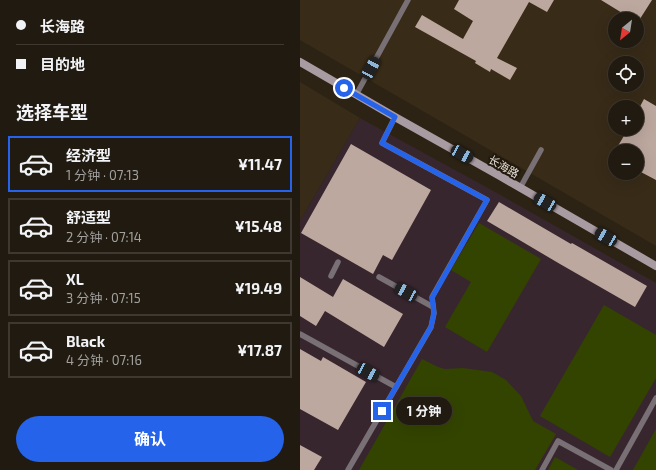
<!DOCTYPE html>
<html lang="zh">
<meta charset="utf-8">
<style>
:root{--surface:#211a10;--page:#292319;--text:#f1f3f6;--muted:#a2a19f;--line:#3e3830;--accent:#2563eb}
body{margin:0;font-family:"Exo 2","Noto Sans SC",sans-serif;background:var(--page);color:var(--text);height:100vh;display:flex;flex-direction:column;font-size:15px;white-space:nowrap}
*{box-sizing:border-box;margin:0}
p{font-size:13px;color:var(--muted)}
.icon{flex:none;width:22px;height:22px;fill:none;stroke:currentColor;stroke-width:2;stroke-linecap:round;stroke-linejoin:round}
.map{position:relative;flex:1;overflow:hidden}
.details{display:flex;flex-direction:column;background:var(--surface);width:300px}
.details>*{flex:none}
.top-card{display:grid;align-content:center;height:88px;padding:0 16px;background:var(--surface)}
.needle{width:26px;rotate:210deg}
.fabs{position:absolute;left:308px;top:12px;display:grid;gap:8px}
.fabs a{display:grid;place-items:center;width:36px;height:36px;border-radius:50%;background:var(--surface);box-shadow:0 4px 16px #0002,0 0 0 1px var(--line);font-size:20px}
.end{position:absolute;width:18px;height:18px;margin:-9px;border:5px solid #2563eb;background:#fff;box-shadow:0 0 0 2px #fff}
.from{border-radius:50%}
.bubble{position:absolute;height:28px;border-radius:14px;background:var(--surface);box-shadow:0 4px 16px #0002,0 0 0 1px var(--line);font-size:13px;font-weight:700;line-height:28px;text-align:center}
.car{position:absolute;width:12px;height:24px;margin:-12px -6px;border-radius:5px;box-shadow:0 0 3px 1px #0007;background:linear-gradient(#222 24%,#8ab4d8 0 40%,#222 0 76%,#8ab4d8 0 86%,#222 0)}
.top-card b{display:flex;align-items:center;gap:14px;height:38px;font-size:15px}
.top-card b+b{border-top:1px solid var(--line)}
.top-card i{width:10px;height:10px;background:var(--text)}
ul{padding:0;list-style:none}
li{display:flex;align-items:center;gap:12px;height:56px;margin:0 8px 6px;padding:0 8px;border:2px solid var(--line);border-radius:0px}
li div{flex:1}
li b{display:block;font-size:15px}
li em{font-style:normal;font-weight:700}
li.selected{border-color:var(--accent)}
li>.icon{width:36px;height:36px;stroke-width:1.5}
h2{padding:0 16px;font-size:18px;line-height:48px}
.button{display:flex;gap:8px;margin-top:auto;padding:8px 16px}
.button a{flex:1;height:46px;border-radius:24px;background:var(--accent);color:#fff;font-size:16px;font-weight:700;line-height:46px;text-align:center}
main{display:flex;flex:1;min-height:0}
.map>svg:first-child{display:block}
.built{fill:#382b18;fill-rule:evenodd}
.education{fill:#38262e}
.green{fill:#340}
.building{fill:#bda89f}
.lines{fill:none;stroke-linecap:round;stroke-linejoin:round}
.lane{stroke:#787075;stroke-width:5.5}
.secondary{stroke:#a99ba2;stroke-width:8}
.route{stroke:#2563eb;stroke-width:5}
.labels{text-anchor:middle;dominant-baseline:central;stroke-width:4;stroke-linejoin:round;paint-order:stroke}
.street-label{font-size:11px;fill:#e8e1d8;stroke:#22190c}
</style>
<main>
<section class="details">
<div class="top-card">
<b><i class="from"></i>长海路</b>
<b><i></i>目的地</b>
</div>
<h2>选择车型</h2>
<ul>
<li class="selected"><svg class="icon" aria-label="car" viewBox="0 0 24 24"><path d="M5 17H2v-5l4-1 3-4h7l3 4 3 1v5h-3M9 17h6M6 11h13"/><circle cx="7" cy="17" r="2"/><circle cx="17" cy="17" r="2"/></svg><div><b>经济型</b><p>1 分钟 · 07:13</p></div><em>¥11.47</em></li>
<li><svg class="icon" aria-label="car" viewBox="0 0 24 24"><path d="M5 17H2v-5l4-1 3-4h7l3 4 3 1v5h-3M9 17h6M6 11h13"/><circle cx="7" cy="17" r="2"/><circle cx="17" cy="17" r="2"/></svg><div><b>舒适型</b><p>2 分钟 · 07:14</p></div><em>¥15.48</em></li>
<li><svg class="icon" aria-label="car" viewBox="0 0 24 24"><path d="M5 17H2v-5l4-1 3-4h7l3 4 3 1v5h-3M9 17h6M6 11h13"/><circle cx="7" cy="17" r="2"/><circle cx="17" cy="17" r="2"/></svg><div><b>XL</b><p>3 分钟 · 07:15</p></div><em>¥19.49</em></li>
<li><svg class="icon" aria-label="car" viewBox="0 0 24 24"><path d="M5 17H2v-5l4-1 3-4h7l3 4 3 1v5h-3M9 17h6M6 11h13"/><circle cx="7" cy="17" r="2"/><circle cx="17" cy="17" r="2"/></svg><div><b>Black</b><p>4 分钟 · 07:16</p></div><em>¥17.87</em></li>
</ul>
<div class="button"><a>确认</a></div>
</section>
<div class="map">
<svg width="356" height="470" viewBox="0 0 356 470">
<rect width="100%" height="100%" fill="#2c2315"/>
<g class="built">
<path d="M0 0H356V246L0 40ZM315 19H337V41H315ZM315 63H337V85H315ZM315 107H337V129H315ZM315 151H337V173H315Z"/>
<polygon points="0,82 60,118 0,221"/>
</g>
<polygon class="education" points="60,118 197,193 356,283 356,470 0,470 0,221"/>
<g class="green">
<polygon points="179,223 241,259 187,352 145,327 171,282 151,270"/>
<polygon points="304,305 356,335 356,378 310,457 240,416"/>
<polygon points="122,359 138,367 145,369 163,368 192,372 206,380 221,396 233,421 256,434 235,470 59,470"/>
<polygon points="356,429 356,470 333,470"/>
<polygon points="255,457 278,470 248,470"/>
</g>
<g class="building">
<polygon points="159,0 254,0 247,12 229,2 197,58 217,68 210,80 191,69 190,72 175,63 176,61 115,27 122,15 163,39 173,21 154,9"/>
<polygon points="301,0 352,0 338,22 337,19 332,19"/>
<polygon points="344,99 356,106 356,180 337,170 337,151 315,151 328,129 337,129 337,112"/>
<polygon points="51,144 131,190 92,260 83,255 73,274 1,233"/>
<polygon points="199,202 271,244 272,243 347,286 335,307 260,264 187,221"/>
<polygon points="0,277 33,297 43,279 103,314 84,347 25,311 16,326 0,316"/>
<polygon points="0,349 21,361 23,357 66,382 38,430 0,409"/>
<polygon points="0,445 22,457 14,470 0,470"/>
</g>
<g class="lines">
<g class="lane">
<polyline points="56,95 108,0"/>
<polyline points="220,188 241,150"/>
<polyline points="31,276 38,262"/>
<polyline points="79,277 133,307"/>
<polyline points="0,334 96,387"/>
<polyline points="48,470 131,327 134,313 132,297 187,200 82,143 95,117"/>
<polyline points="242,470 258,441 311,470"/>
<polyline points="316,470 356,398"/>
</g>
<polyline class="secondary" points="0,62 95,117 200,176 356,266"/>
</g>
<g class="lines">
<polyline class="route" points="44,88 95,117 82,143 187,200 132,298 134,313 131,327 82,411"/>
</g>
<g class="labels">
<g class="street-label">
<text transform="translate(204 166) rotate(30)">长海路</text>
</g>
</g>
</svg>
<div class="fabs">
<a><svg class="needle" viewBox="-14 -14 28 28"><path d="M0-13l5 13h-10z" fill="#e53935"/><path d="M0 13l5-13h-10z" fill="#a2a19f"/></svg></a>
<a><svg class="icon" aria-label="locate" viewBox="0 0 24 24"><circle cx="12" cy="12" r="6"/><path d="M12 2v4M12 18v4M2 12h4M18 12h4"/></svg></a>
<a>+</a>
<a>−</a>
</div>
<i class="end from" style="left:44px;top:88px"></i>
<i class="end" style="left:82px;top:411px"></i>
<div class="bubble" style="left:96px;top:397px;width:56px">1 分钟</div>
<i class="car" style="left:71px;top:68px;rotate:29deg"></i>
<i class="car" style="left:162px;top:154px;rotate:119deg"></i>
<i class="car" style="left:245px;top:202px;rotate:300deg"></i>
<i class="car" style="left:306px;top:237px;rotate:300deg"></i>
<i class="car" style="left:106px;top:292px;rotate:299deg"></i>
<i class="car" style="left:68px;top:372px;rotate:119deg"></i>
</div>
</main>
